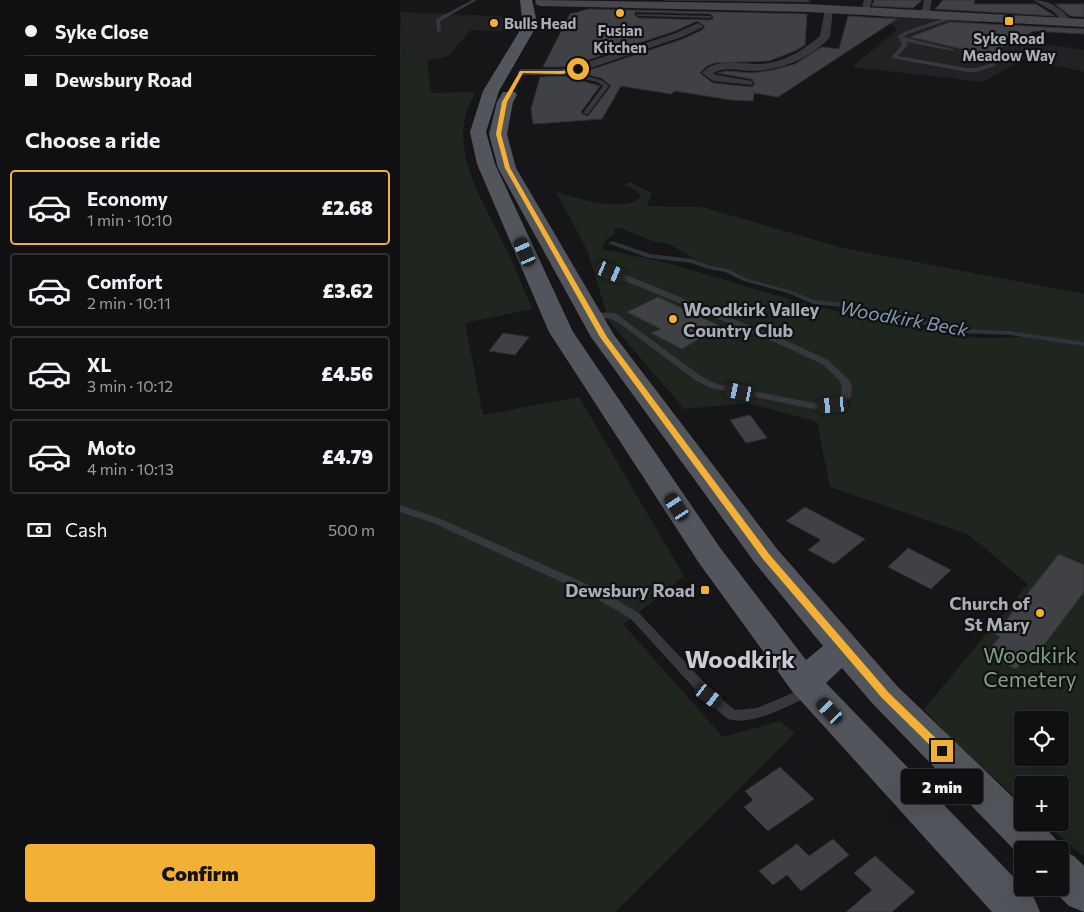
<!DOCTYPE html>
<meta charset="utf-8">
<style>
:root{--surface:#101012;--page:#1e1e20;--text:#f1f3f6;--muted:#9c9d9f;--line:#303032;--accent:#f2b134}
body{margin:0;font-family:Commissioner,sans-serif;background:var(--page);color:var(--text);height:100vh;display:flex;flex-direction:column;font-size:19px;white-space:nowrap}
*{box-sizing:border-box;margin:0}
p{font-size:16px;color:var(--muted)}
.icon{flex:none;width:28px;height:28px;fill:none;stroke:currentColor;stroke-width:2;stroke-linecap:round;stroke-linejoin:round}
.map{position:relative;flex:1;overflow:hidden}
.details{display:flex;flex-direction:column;background:var(--surface);width:400px}
.details>*{flex:none}
.banner{display:grid;align-content:center;height:110px;padding:0 25px;background:var(--surface)}
.buttons{position:absolute;left:614px;top:711px;display:grid;gap:10px}
.buttons a{display:grid;place-items:center;width:55px;height:55px;border-radius:5px;background:var(--surface);box-shadow:0 5px 20px #0002,0 0 0 1px var(--line);font-size:25px}
.end{position:absolute;width:22px;height:22px;margin:-11px;border:6px solid #f2b134;background:#111;box-shadow:0 0 0 2px #111}
.from{border-radius:50%}
.bubble{position:absolute;height:35px;border-radius:5px;background:var(--surface);box-shadow:0 5px 20px #0002,0 0 0 1px var(--line);font-size:16px;font-weight:800;line-height:35px;text-align:center}
.car{position:absolute;width:15px;height:30px;margin:-15px -8px;border-radius:6px;box-shadow:0 0 4px 1px #0007;background:linear-gradient(#222 24%,#8ab4d8 0 40%,#222 0 76%,#8ab4d8 0 86%,#222 0)}
.banner b{display:flex;align-items:center;gap:18px;height:48px;font-size:19px}
.banner b+b{border-top:1px solid var(--line)}
.banner i{width:12px;height:12px;background:var(--text)}
ul{padding:0;list-style:none}
li{display:flex;align-items:center;gap:15px;height:75px;margin:0 10px 8px;padding:0 15px;border:2px solid var(--line);border-radius:5px}
li div{flex:1}
li b{display:block;font-size:19px}
li em{font-style:normal;font-weight:800}
li.selected{border-color:var(--accent)}
li>.icon{width:45px;height:45px;stroke-width:1.5}
h2{padding:0 25px;font-size:22px;line-height:60px}
.pay{display:flex;align-items:center;gap:12px;height:55px;padding:0 25px;font-size:19px}
.pay p{margin-inline-start:auto}
.button{display:flex;gap:10px;margin-top:auto;padding:10px 25px}
.button a{flex:1;height:58px;border-radius:5px;background:var(--accent);color:#111;font-size:20px;font-weight:800;line-height:58px;text-align:center}
main{display:flex;flex:1;min-height:0}
.map>svg:first-child{display:block}
.built{fill:#222225}
.green{fill:#1e261f;fill-rule:evenodd}
.lines{fill:none;stroke-linecap:round;stroke-linejoin:round}
.stream{fill:#2c353c;fill-rule:evenodd}
.building{fill:#404145;stroke:#303034;fill-rule:evenodd}
.lane{fill:#37383d;fill-rule:evenodd}
.street{fill:#37383d;fill-rule:evenodd}
.secondary{fill:#45474d;fill-rule:evenodd}
.primary{fill:#53555c;fill-rule:evenodd}
.route{fill:#f2b134}
.poi-dot{fill:#f2b134;stroke:#111113;stroke-width:2}
.labels{text-anchor:middle;dominant-baseline:central;stroke-width:4.5;stroke-linejoin:round;paint-order:stroke}
.far-poi-label{font-size:15px;font-weight:bold;fill:#a8adb8;stroke:#111113}
.poi-label{font-size:18px;font-weight:bold;fill:#a8adb8;stroke:#111113;text-anchor:end}
.water-label{font-size:19px;font-style:italic;fill:#7f9bb3;stroke:#111113}
.near-park-label{font-size:21px;fill:#7fa381;stroke:#111113}
.near-quarter-label{font-size:24px;font-weight:bold;fill:#c9ccd4;stroke:#111113}
</style>
<main>
<section class="details">
<div class="banner">
<b><i class="from"></i>Syke Close</b>
<b><i></i>Dewsbury Road</b>
</div>
<h2>Choose a ride</h2>
<ul>
<li class="selected"><svg class="icon" aria-label="car" viewBox="0 0 24 24"><path d="M5 17H2v-5l4-1 3-4h7l3 4 3 1v5h-3M9 17h6M6 11h13"/><circle cx="7" cy="17" r="2"/><circle cx="17" cy="17" r="2"/></svg><div><b>Economy</b><p>1 min · 10:10</p></div><em>£2.68</em></li>
<li><svg class="icon" aria-label="car" viewBox="0 0 24 24"><path d="M5 17H2v-5l4-1 3-4h7l3 4 3 1v5h-3M9 17h6M6 11h13"/><circle cx="7" cy="17" r="2"/><circle cx="17" cy="17" r="2"/></svg><div><b>Comfort</b><p>2 min · 10:11</p></div><em>£3.62</em></li>
<li><svg class="icon" aria-label="car" viewBox="0 0 24 24"><path d="M5 17H2v-5l4-1 3-4h7l3 4 3 1v5h-3M9 17h6M6 11h13"/><circle cx="7" cy="17" r="2"/><circle cx="17" cy="17" r="2"/></svg><div><b>XL</b><p>3 min · 10:12</p></div><em>£4.56</em></li>
<li><svg class="icon" aria-label="car" viewBox="0 0 24 24"><path d="M5 17H2v-5l4-1 3-4h7l3 4 3 1v5h-3M9 17h6M6 11h13"/><circle cx="7" cy="17" r="2"/><circle cx="17" cy="17" r="2"/></svg><div><b>Moto</b><p>4 min · 10:13</p></div><em>£4.79</em></li>
</ul>
<div class="pay"><svg class="icon" aria-label="cash" viewBox="0 0 24 24"><path d="M3 7h18v10H3z"/><circle cx="12" cy="12" r="2"/></svg>Cash<p>500 m</p></div>
<div class="button"><a>Confirm</a></div>
</section>
<div class="map">
<svg width="684" height="912" viewBox="0 0 684 912">
<rect width="100%" height="100%" fill="#161618"/>
<g class="built">
<polygon points="0,12 116,17 114,31 71,30 48,56 27,61 4,59"/>
<polygon points="478,14 582,20 569,32 684,50 684,72 624,59 583,82 452,67 498,29"/>
</g>
<g class="green">
<path d="M0 18 4 59 27 61 31 93 75 92C72 100 67 108 65 117 55 161 88 211 106 249 116 269 124 289 132 309L65 323 83 415 179 397 284 576 235 616 223 624 323 737 380 721 395 733 215 912H0Z"/>
<path d="M230 182 252 193 247 206 302 207 443 248 684 294V857L645 823 660 822V785H622V803L554 742 524 709 628 584 567 534 430 487 417 422 348 403 284 409 209 321 187 250 156 192C177 198 222 214 241 197L236 190 223 185ZM220 228 253 241 269 244 310 268 334 273 346 280 390 292 413 302 441 305 495 319 517 321 563 331 609 333 626 337 578 338 481 321 406 304 267 263 202 249 205 241 215 233 214 229ZM622 720H660V758H622Z"/>
</g>
<g class="lines">
<polygon class="stream" points="212,241 250,254 292,259 311,266 328,269 348,279 392,291 414,300 441,303 495,317 517,319 563,329 609,331 684,342 684,346 609,335 563,333 517,323 495,321 441,307 413,304 388,293 344,281 325,272 308,269 291,263 249,258 210,244 209,243"/>
</g>
<g class="building">
<polygon points="264,0 409,0 409,2"/>
<polygon points="474,0 522,0 513,8 472,6"/>
<polygon points="543,0 575,0 574,4 636,4 655,16 535,9"/>
<polygon points="655,4 684,4 684,17 670,16"/>
<path d="M189 9 407 14 405 45 395 51 369 61 315 63 307 66 300 73 313 83 352 87 355 84 352 79 317 73 327 71 352 73 373 70 395 64 422 47 439 49 448 16 497 19 378 97 354 93 353 101 331 100 275 91 271 94 221 86 202 119 133 124 131 109 140 77 165 76 200 86 181 112 182 114 188 116 211 86 201 78 181 73 283 39 302 30 305 26 297 21 275 31 176 64 162 67H143L170 14ZM236 12 310 14 314 18 310 20 238 18 234 14Z"/>
<polygon points="550,22 684,29 684,34 634,31 588,55 510,37"/>
<polygon points="258,297 320,326 282,349 251,333 261,329 227,312"/>
<polygon points="103,333 129,337 115,355 89,351"/>
<polygon points="350,415 367,438 346,443 330,420"/>
<polygon points="405,507 465,539 434,564 408,550 421,540 386,521"/>
<polygon points="508,548 551,570 531,589 488,567"/>
<polygon points="659,554 684,565 684,592 638,653 631,651 616,669 585,654 600,637 595,634"/>
<polygon points="380,767 414,799 368,831 344,807 353,800 345,791"/>
<polygon points="433,839 449,855 401,891 387,875 373,885 359,871 397,844 409,856"/>
<polygon points="475,856 515,892 492,912 446,912 472,890 454,873"/>
</g>
<g class="lines">
<g class="lane">
<polygon points="72,0 77,0 40,21 41,31 37,32 36,19"/>
<polygon points="236,14 310,16 312,17 310,18 238,16"/>
<polygon points="549,14 553,15 549,20 508,34 503,37 553,49 553,51 506,42 508,45 498,56 567,68 576,68 593,63 596,65 595,66 576,72 567,72 492,58 492,56 502,45 498,36 504,32 545,18"/>
<polygon points="162,70 201,80 209,86 188,114 183,113 203,86 197,82 160,73 160,71"/>
<path d="M208 270H214L385 340 428 360 448 379 452 386 451 397 436 407 414 409 311 388 295 380 219 323C206 315 195 320 187 314L191 312 215 313 301 376 317 384 414 403 431 402 441 396 442 386 439 380 422 364 379 344 208 274Z"/>
<path d="M0 505 41 519 200 590 239 613 314 693 335 710 357 708 409 686 414 688 415 691 414 694C391 704 353 727 328 719L304 699 231 619 192 596 33 523 0 512Z"/>
</g>
<g class="street">
<polygon points="464,0 472,0 469,11 465,14 461,11"/>
<polygon points="524,0 532,0 529,14 525,17 521,14"/>
<path d="M633 0C651 0 662 9 673 23L668 26 665 25 654 12Z"/>
<path d="M429 6 433 9 430 37C412 58 379 71 352 71 339 71 325 66 313 73L316 75 352 81 353 83 352 85 313 81 302 73C316 55 349 67 369 63 388 60 406 48 420 36L425 9Z"/>
<polygon points="298,23 303,26 301,28 282,37 182,71 162,75 122,75 117,72 122,69 162,69 176,66 276,33"/>
</g>
<polygon class="secondary" points="136,0 408,4 684,19 684,27 408,12 141,6 137,5 135,2"/>
<polygon class="primary" points="120,0 132,0 136,18 133,32 99,91 86,132 95,164 173,332 321,549 406,660 423,646 355,563 191,337 98,168 89,134 97,102 103,92 115,92 117,95 113,102 107,134 116,168 214,335 377,549 497,686 622,806 622,822 639,822 655,838 661,851 674,856 684,866 684,912 669,906 651,888 660,888 660,850 622,850 622,858 473,704 442,668 426,683 634,898 640,912 592,912 392,691 299,563 149,332 77,164 70,132 83,91 119,32 122,18"/>
</g>
<polygon class="route" points="178,68 179,70 162,74 123,73 107,102 101,134 110,168 207,337 369,554 489,693 546,748 548,751 546,754 539,754 482,698 363,559 200,337 105,168 96,134 102,102 120,71 162,71"/>
<g class="poi-dot">
<circle cx="220" cy="13" r="5"/>
<rect x="604" y="16" width="10" height="10" rx="2.5"/>
<circle cx="94" cy="23" r="5"/>
<circle cx="273" cy="319" r="5"/>
<rect x="300" y="585" width="10" height="10" rx="2.5"/>
<circle cx="640" cy="613" r="5"/>
</g>
<g class="labels">
<g class="far-poi-label">
<text x="104" y="23" text-anchor="start">Bulls Head</text>
<text x="220" y="30">Fusian<tspan x="220" dy="17">Kitchen</tspan></text>
<text x="609" y="38">Syke Road<tspan x="609" dy="17">Meadow Way</tspan></text>
</g>
<g class="poi-label">
<text x="283" y="309" text-anchor="start">Woodkirk Valley<tspan x="283" dy="21">Country Club</tspan></text>
<text x="295" y="590">Dewsbury Road</text>
<text x="630" y="603">Church of<tspan x="630" dy="21">St Mary</tspan></text>
</g>
<g class="water-label">
<text transform="translate(504 318) rotate(10)">Woodkirk Beck</text>
</g>
<g class="near-park-label">
<text x="630" y="654">Woodkirk<tspan x="630" dy="24">Cemetery</tspan></text>
</g>
<g class="near-quarter-label">
<text x="340" y="658">Woodkirk</text>
</g>
</g>
</svg>
<div class="buttons">
<a><svg class="icon" aria-label="locate" viewBox="0 0 24 24"><circle cx="12" cy="12" r="6"/><path d="M12 2v4M12 18v4M2 12h4M18 12h4"/></svg></a>
<a>+</a>
<a>−</a>
</div>
<i class="end from" style="left:178px;top:69px"></i>
<i class="end" style="left:542px;top:751px"></i>
<div class="bubble" style="left:501px;top:769px;width:82px">2 min</div>
<i class="car" style="left:125px;top:252px;rotate:336deg"></i>
<i class="car" style="left:211px;top:272px;rotate:113deg"></i>
<i class="car" style="left:340px;top:392px;rotate:282deg"></i>
<i class="car" style="left:433px;top:405px;rotate:265deg"></i>
<i class="car" style="left:277px;top:507px;rotate:326deg"></i>
<i class="car" style="left:309px;top:696px;rotate:128deg"></i>
<i class="car" style="left:430px;top:711px;rotate:317deg"></i>
</div>
</main>
